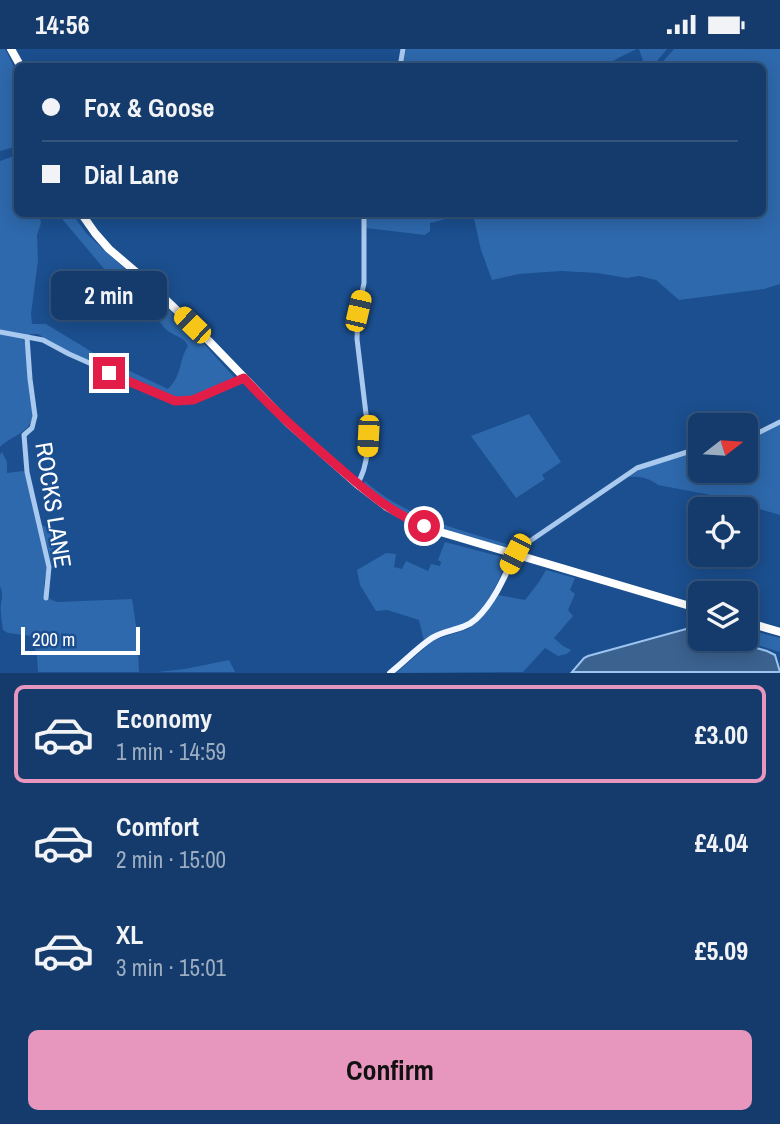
<!DOCTYPE html>
<meta charset="utf-8">
<style>
:root{--surface:#143b6b;--page:#1d4271;--text:#f1f3f6;--muted:#9dadc1;--line:#33557e;--accent:#e797bd}
body{margin:0;font-family:"Archivo Narrow",sans-serif;background:var(--page);color:var(--text);height:100vh;display:flex;flex-direction:column;font-size:26px;white-space:nowrap}
*{box-sizing:border-box;margin:0}
p{font-size:23px;color:var(--muted)}
.icon{flex:none;width:38px;height:38px;fill:none;stroke:currentColor;stroke-width:2;stroke-linecap:round;stroke-linejoin:round}
.map{position:relative;height:624px;overflow:hidden}
.drawer{display:flex;flex-direction:column;background:var(--surface);flex:1}
.drawer>*{flex:none}
.banner{position:absolute;left:14px;top:14px;width:752px;height:154px;border-radius:10px;box-shadow:0 4px 18px #0003,0 0 0 2px var(--line);display:grid;align-content:center;height:154px;padding:0 28px;background:var(--surface)}
.needle{width:46px;rotate:73deg}
.controls{position:absolute;left:688px;top:364px;display:grid;gap:14px}
.controls a{display:grid;place-items:center;width:70px;height:70px;border-radius:10px;background:var(--surface);box-shadow:0 4px 18px #0003,0 0 0 2px var(--line);font-size:35px}
.scale{position:absolute;left:21px;bottom:18px;width:119px;box-sizing:border-box;padding-left:7px;border:4px solid #fff;border-top:0;font-size:19px;line-height:24px;white-space:nowrap;color:#fff;-webkit-text-stroke:5px #1b4f8f;paint-order:stroke}
.end{position:absolute;width:32px;height:32px;margin:-16px;border:9px solid #e11d48;background:#fff;box-shadow:0 0 0 4px #fff}
.from{border-radius:50%}
.bubble{position:absolute;height:49px;border-radius:10px;background:var(--surface);box-shadow:0 4px 18px #0003,0 0 0 2px var(--line);font-size:23px;font-weight:800;line-height:49px;text-align:center}
.car{position:absolute;width:21px;height:42px;margin:-21px -10px;border-radius:9px;box-shadow:0 0 5px 2px #0007;background:linear-gradient(#f5c518 24%,#345 0 40%,#f5c518 0 76%,#345 0 86%,#f5c518 0)}
.banner b{display:flex;align-items:center;gap:24px;height:66px;font-size:26px}
.banner b+b{border-top:2px solid var(--line)}
.banner i{width:18px;height:18px;background:var(--text)}
ul{padding:12px 0 0;list-style:none}
li{display:flex;align-items:center;gap:21px;height:98px;margin:0 14px 10px;padding:0 14px;border:4px solid transparent;border-radius:10px}
li div{flex:1}
li b{display:block;font-size:26px}
li em{font-style:normal;font-weight:800}
li.on{border-color:var(--accent)}
li>.icon{width:63px;height:63px;stroke-width:1.5}
.action{display:flex;gap:14px;margin-top:auto;padding:14px 28px}
.action a{flex:1;height:80px;border-radius:10px;background:var(--accent);color:#111;font-size:28px;font-weight:800;line-height:80px;text-align:center}
.status{display:flex;justify-content:space-between;align-items:center;height:49px;padding:0 35px;background:var(--surface);direction:ltr}
.status svg{height:19px;fill:currentColor}
.map>svg:first-child{display:block}
.green{fill:#2e69ad}
.water{fill:#3c6290;stroke:#9cc4f0;stroke-width:2}
.lines{fill:none;stroke-linecap:round;stroke-linejoin:round}
.minor{stroke:#a9c9ee;stroke-width:5}
.major{stroke:#f0f6ff;stroke-width:6}
.highway{stroke:#fff;stroke-width:8}
.route{stroke:#e11d48;stroke-width:9}
.labels{text-anchor:middle;dominant-baseline:central;stroke-width:5;stroke-linejoin:round;paint-order:stroke}
.street-label{font-size:24px;fill:#fff;stroke:#1b4f8f}
</style>
<div class="status"><b>14:56</b><svg viewBox="0 0 49 12"><path d="M0 12V9h3v3zM5 12V6h3v6zM10 12V3h3v9zM15 12V0h3v12zM26 1h20v11H26zM47 4h2v5h-2z"/></svg></div>
<div class="map">
<svg width="780" height="624" viewBox="0 0 780 624">
<rect width="100%" height="100%" fill="#1b4f8f"/>
<g class="green">
<polygon points="0,0 5,0 17,24 18,97 0,102"/>
<polygon points="406,0 637,0 620,8 605,17 403,18"/>
<polygon points="639,0 667,0 653,17 645,18"/>
<polygon points="674,0 780,0 780,235 764,240 679,251 656,231 639,227 627,229 597,224 561,222 519,225 492,231 481,201 473,165 763,164 763,18 659,17"/>
<path d="M17 106 18 164 39 165 41 174 37 186 38 211 31 265 32 275H46L102 309 168 340C183 325 178 313 188 297 183 287 176 288 168 282 161 277 159 269 151 263L112 224 105 221 58 165H72L87 185 194 284 234 328 233 331 190 349H173L68 303 38 285H31L23 293H25L33 367C29 385 12 386 0 398V112Z"/>
<polygon points="367,165 465,165 430,174 430,182 425,186 366,179"/>
<polygon points="529,365 561,413 542,426 545,430 516,449 471,387"/>
<path d="M780 376V466L716 447 658 436C649 429 640 427 628 428L641 420 700 401V422H746V393Z"/>
<path d="M2 403 7 413V424L23 422 25 424 47 516 44 535 45 548 57 553 132 550 137 583 139 623H38L37 608 32 587 8 584 3 581C2 573 0 563 1 555 2 548 3 544 0 537V406Z"/>
<path d="M365 432C407 470 463 481 516 498L522 497 520 501 517 502C479 490 439 481 404 463 389 456 377 446 364 435Z"/>
<polygon points="42,476 60,486 69,508 52,516"/>
<path d="M445 493 506 509C502 528 487 559 470 571 458 580 439 585 424 592L419 571 387 561 376 562 360 536 357 521 386 504 396 505 394 518 402 520 406 512 428 522 431 515 440 517 441 513 438 511Z"/>
<polygon points="546,521 575,529 570,541 575,545 568,561 573,567 554,589 563,597 571,601 567,605 558,607 545,599 523,623 396,624 434,591 468,580 477,573 487,563 498,546 525,551 539,533"/>
<polygon points="746,580 780,589 780,603 738,590 746,590"/>
<polygon points="229,611 235,623 157,623 185,620"/>
</g>
<polygon class="water" points="686,580 700,583 700,590 724,590 767,602 775,606 780,623 572,623 584,609 588,607"/>
<g class="lines">
<g class="minor">
<polyline points="400,18 403,0"/>
<polyline points="0,283 43,291 69,305 175,352 193,351 244,329"/>
<polyline points="27,288 30,330 35,367 32,379 24,386 27,423 49,518 46,549"/>
<polyline points="746,390 780,373"/>
<path d="M357 435C368 420 371 383 366 365L357 290 358 262 364 234V164"/>
<polyline points="519,506 530,492 637,419 700,399"/>
</g>
<path class="major" d="M390 624C404 613 417 599 432 589 446 580 463 582 476 570 494 553 505 527 515 505"/>
<g class="highway">
<polyline points="11,0 21,18"/>
<polyline points="81,164 95,184 109,200 143,229 209,292 288,374 357,435 387,458 415,473 437,482 700,560"/>
<polyline points="746,573 780,583"/>
</g>
</g>
<g class="lines">
<path class="route" d="M109 324 175 352 193 351 244 329C272 360 303 387 335 415 363 439 389 463 424 477"/>
</g>
<g class="labels">
<g class="street-label">
<text transform="translate(54 456) rotate(81)">ROCKS LANE</text>
</g>
</g>
</svg>
<div class="controls">
<a><svg class="needle" viewBox="-14 -14 28 28"><path d="M0-13l5 13h-10z" fill="#e53935"/><path d="M0 13l5-13h-10z" fill="#9dadc1"/></svg></a>
<a><svg class="icon" aria-label="locate" viewBox="0 0 24 24"><circle cx="12" cy="12" r="6"/><path d="M12 2v4M12 18v4M2 12h4M18 12h4"/></svg></a>
<a><svg class="icon" aria-label="layers" viewBox="0 0 24 24"><path d="M12 4l9 5-9 5-9-5zM3 14l9 5 9-5"/></svg></a>
</div>
<div class="scale">200 m</div>
<i class="end from" style="left:424px;top:477px"></i>
<i class="end" style="left:109px;top:324px"></i>
<div class="bubble" style="left:51px;top:222px;width:116px">2 min</div>
<i class="car" style="left:358px;top:262px;rotate:13deg"></i>
<i class="car" style="left:192px;top:276px;rotate:314deg"></i>
<i class="car" style="left:368px;top:387px;rotate:183deg"></i>
<i class="car" style="left:515px;top:505px;rotate:207deg"></i>
<div class="banner">
<b><i class="from"></i>Fox &amp; Goose</b>
<b><i></i>Dial Lane</b>
</div>
</div>
<section class="drawer">
<ul>
<li class="on"><svg class="icon" aria-label="car" viewBox="0 0 24 24"><path d="M5 17H2v-5l4-1 3-4h7l3 4 3 1v5h-3M9 17h6M6 11h13"/><circle cx="7" cy="17" r="2"/><circle cx="17" cy="17" r="2"/></svg><div><b>Economy</b><p>1 min · 14:59</p></div><em>£3.00</em></li>
<li><svg class="icon" aria-label="car" viewBox="0 0 24 24"><path d="M5 17H2v-5l4-1 3-4h7l3 4 3 1v5h-3M9 17h6M6 11h13"/><circle cx="7" cy="17" r="2"/><circle cx="17" cy="17" r="2"/></svg><div><b>Comfort</b><p>2 min · 15:00</p></div><em>£4.04</em></li>
<li><svg class="icon" aria-label="car" viewBox="0 0 24 24"><path d="M5 17H2v-5l4-1 3-4h7l3 4 3 1v5h-3M9 17h6M6 11h13"/><circle cx="7" cy="17" r="2"/><circle cx="17" cy="17" r="2"/></svg><div><b>XL</b><p>3 min · 15:01</p></div><em>£5.09</em></li>
</ul>
<div class="action"><a>Confirm</a></div>
</section>
